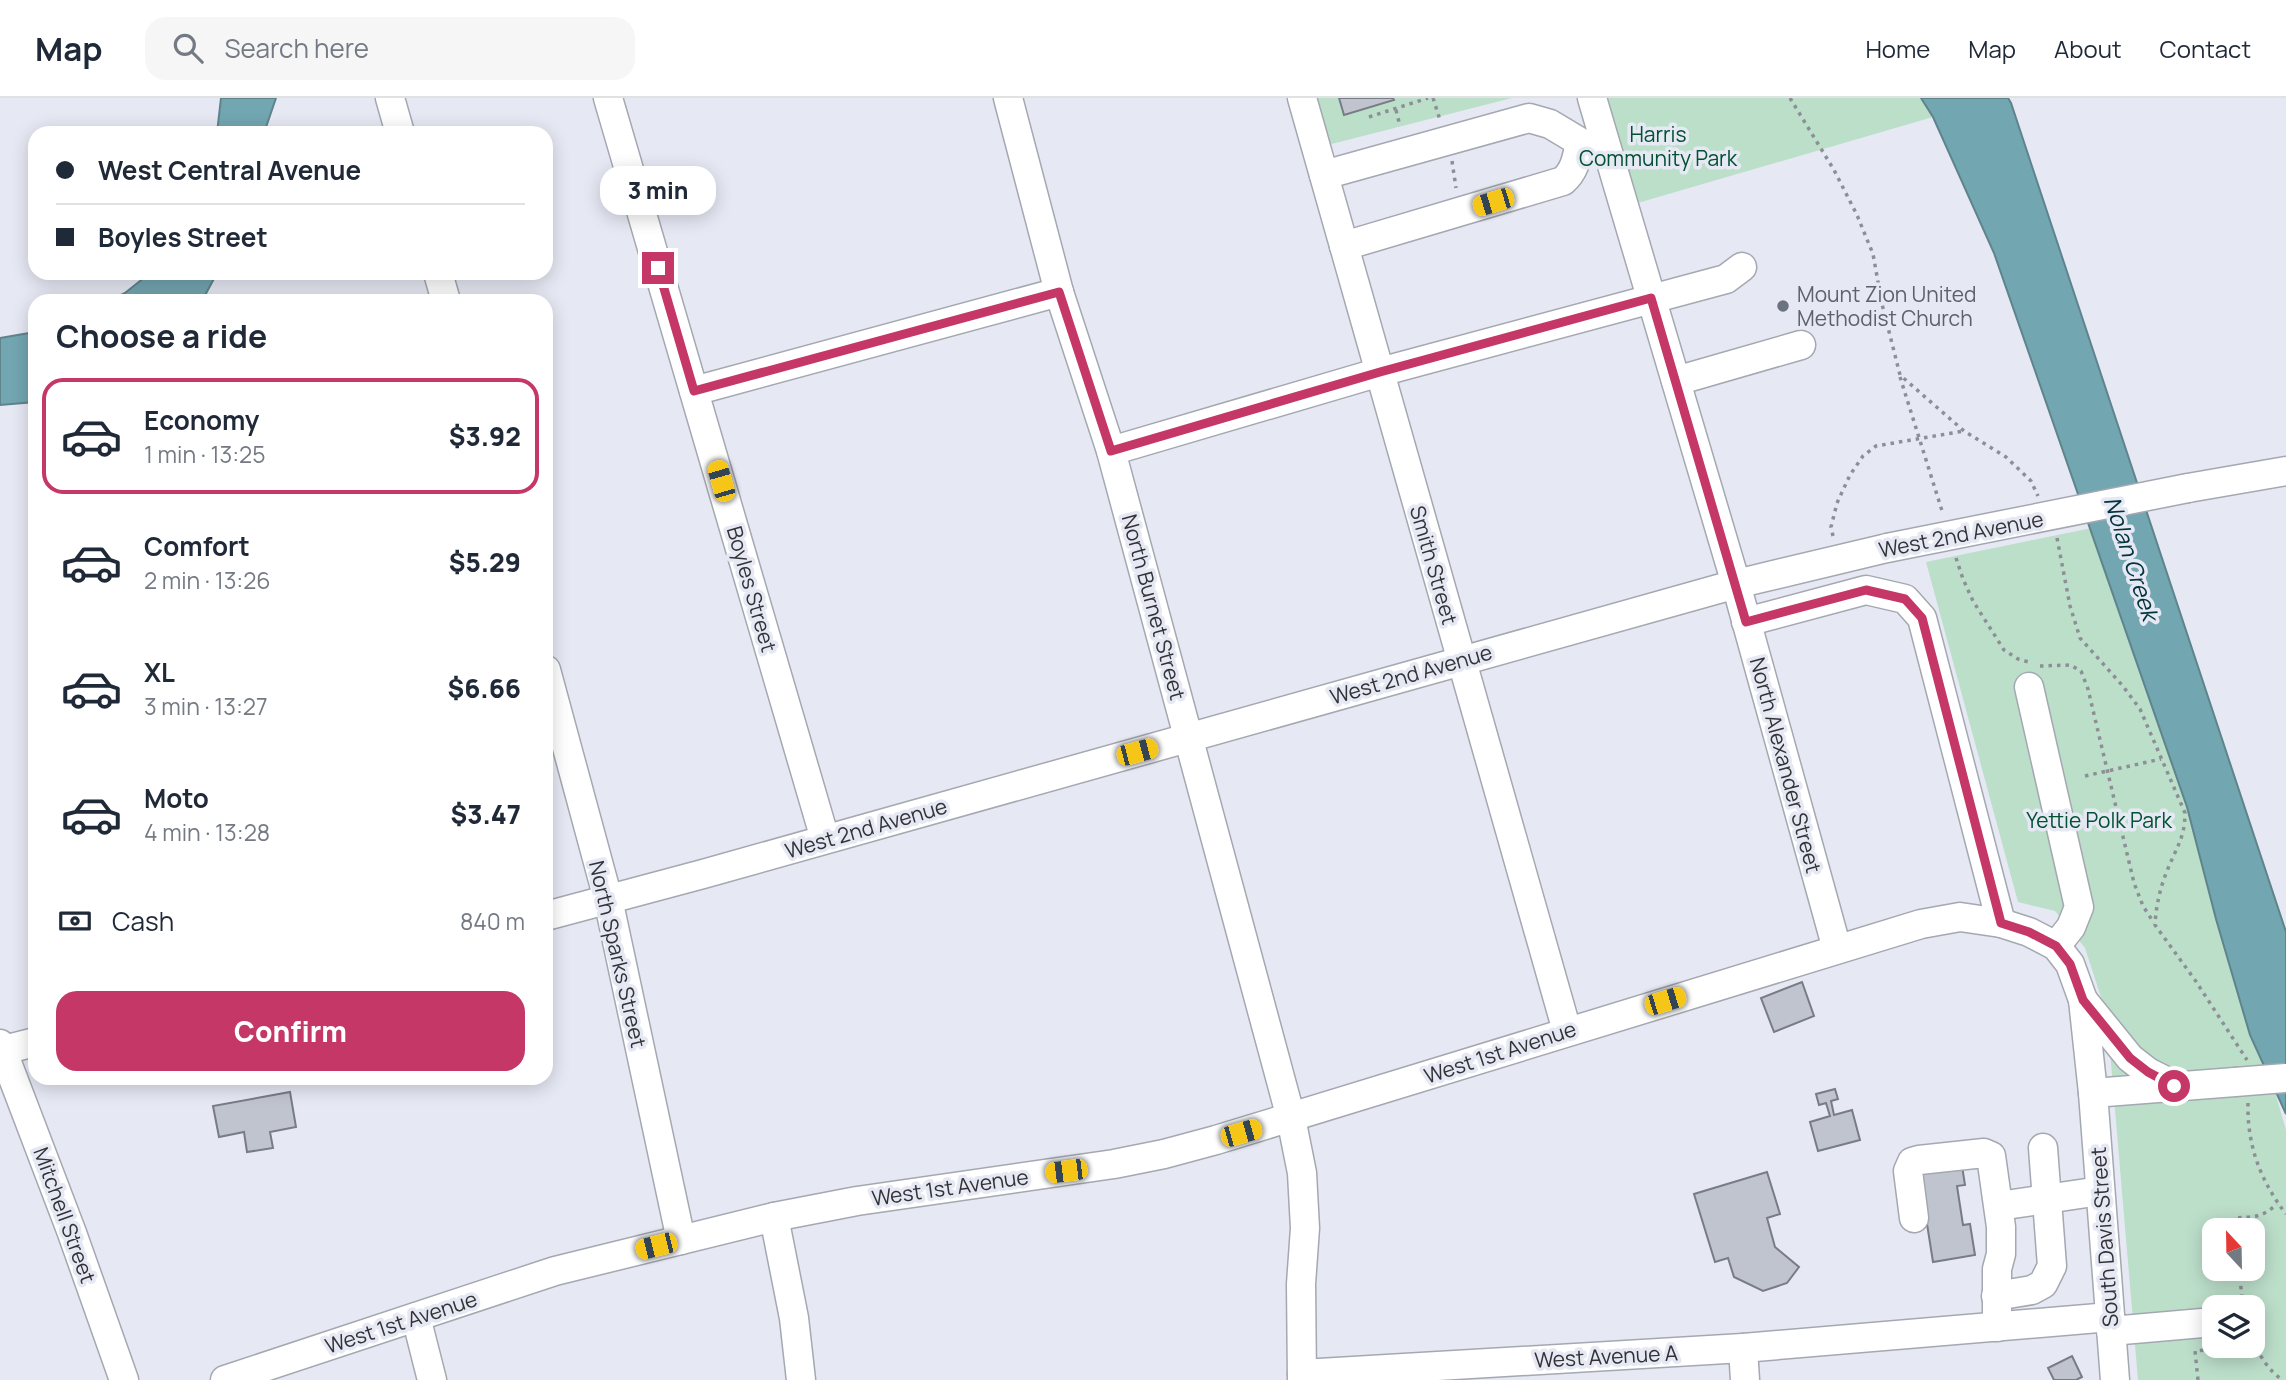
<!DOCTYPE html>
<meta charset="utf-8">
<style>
:root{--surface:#fff;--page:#f6f6f7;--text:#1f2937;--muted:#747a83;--line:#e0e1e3;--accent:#c43767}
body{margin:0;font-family:Manrope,sans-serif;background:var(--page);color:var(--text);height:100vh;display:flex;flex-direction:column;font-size:26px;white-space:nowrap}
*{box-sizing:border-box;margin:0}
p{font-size:23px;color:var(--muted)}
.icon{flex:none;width:38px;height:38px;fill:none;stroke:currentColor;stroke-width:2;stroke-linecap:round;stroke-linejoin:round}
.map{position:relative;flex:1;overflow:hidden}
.sheet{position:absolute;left:28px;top:196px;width:525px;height:791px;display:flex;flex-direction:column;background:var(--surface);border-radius:21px;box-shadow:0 4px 18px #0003}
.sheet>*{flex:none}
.banner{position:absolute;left:28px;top:28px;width:525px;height:154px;border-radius:21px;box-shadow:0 4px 18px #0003;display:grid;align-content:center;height:154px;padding:0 28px;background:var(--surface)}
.needle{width:46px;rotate:338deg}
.controls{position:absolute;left:2202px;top:1120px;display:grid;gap:14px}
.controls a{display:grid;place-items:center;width:63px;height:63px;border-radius:14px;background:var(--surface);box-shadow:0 4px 18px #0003;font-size:35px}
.end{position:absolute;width:32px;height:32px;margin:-16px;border:9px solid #c43767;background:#fff;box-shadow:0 0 0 4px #fff}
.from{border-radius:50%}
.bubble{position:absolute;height:49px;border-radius:21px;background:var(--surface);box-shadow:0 4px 18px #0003;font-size:23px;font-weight:800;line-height:49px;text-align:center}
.car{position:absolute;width:21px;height:42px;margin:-21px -10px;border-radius:9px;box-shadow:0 0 5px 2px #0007;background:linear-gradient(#f5c518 24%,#345 0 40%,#f5c518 0 76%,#345 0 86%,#f5c518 0)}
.banner b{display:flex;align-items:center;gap:24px;height:66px;font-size:26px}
.banner b+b{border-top:2px solid var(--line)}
.banner i{width:18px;height:18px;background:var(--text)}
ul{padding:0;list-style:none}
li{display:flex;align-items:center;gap:21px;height:116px;margin:0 14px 10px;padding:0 14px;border:4px solid transparent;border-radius:21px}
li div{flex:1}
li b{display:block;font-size:26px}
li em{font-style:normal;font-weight:800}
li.active{border-color:var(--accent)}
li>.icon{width:63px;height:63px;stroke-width:1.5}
h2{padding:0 28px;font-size:32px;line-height:84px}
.pay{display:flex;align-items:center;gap:18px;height:77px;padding:0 28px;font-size:26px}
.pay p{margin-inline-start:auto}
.action{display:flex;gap:14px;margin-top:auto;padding:14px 28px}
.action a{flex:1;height:80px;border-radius:21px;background:var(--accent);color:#fff;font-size:28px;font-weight:800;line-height:80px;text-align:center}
header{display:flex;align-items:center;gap:42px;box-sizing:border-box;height:98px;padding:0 35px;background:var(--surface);border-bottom:2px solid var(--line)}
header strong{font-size:33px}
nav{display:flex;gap:38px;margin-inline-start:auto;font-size:24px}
.search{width:490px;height:63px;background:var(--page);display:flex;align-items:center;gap:18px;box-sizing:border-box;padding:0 24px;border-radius:21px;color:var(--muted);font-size:26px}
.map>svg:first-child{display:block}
.green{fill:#bcdfca;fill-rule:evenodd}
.water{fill:#72a6b1;stroke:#5f848c;stroke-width:2}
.building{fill:#c0c4ce;stroke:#787c85;stroke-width:2}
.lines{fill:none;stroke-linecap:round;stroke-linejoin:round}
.minor-casing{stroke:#a4a8b1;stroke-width:31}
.path{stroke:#8d8f97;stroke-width:3.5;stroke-dasharray:3.5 5;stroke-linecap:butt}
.minor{stroke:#fff;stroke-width:28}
.minor-bridge-casing{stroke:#a4a8b1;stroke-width:31;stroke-linecap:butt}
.minor-bridge{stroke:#fff;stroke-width:28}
.route{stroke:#c43767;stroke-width:9}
.worship-dot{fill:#6b7280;stroke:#e6e9f4;stroke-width:2.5}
.labels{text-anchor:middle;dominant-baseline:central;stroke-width:7;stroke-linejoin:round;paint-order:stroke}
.park-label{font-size:21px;fill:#015132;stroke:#e6e9f4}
.worship-label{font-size:21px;fill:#5b616d;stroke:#e6e9f4;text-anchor:start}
.street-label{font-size:21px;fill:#323337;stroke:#e6e9f4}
.water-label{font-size:23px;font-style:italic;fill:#00343c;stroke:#e6e9f4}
</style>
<header>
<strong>Map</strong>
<div class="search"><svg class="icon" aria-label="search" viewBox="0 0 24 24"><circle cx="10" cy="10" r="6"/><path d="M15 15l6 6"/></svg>Search here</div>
<nav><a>Home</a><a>Map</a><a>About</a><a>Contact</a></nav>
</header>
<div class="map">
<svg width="2286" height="1282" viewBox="0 0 2286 1282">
<rect width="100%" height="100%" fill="#e6e9f4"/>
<g class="green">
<polygon points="1302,0 1512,0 1316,50"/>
<polygon points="1592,0 1921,0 1933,19 1624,109"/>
<path d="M2111 426 2286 1032V1282H2138L2107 918 2085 850 2055 813 2018 804 1926 464ZM2214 1132H2252V1171H2214ZM2214 1209H2252V1248H2214Z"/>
</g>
<g class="water">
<polygon points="221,0 276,0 264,35 217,35"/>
<polygon points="1921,0 2008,0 2011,5 2286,834 2286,1016 2250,937 2216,821 2187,709 1994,155 1933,19"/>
<polygon points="150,175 217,175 202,203 109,203 125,195"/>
<polygon points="35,234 35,304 0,307 0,240"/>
</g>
<g class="building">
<polygon points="1339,0 1393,0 1394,2 1344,17"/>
<polygon points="1802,884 1814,918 1774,934 1761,900"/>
<polygon points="1835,991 1838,1001 1831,1003 1834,1017 1852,1012 1860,1042 1818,1053 1810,1024 1830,1018 1826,1005 1819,1007 1816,996"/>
<polygon points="290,994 296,1029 270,1034 273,1050 247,1054 244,1034 219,1039 213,1008"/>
<polygon points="1962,1068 1965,1087 1957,1088 1963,1127 1970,1126 1975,1157 1933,1164 1919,1075"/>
<polygon points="1767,1074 1780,1116 1767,1120 1775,1149 1799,1169 1787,1185 1763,1193 1734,1179 1728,1160 1715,1164 1694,1096"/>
<polygon points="2072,1258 2082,1279 2076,1282 2054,1282 2048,1270"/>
</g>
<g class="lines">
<g class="minor-casing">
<g id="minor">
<polyline points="390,0 400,35"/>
<polyline points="608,0 825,741"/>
<polyline points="1008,0 1059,194 1111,353 1291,1020 1302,1075 1305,1130 1301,1186 1302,1282"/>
<polyline points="1302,0 1567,933"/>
<polyline points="1592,0 1736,486 1837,851"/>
<path d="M1324 77 1529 20 1550 26 1580 44C1577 59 1575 73 1563 83L1344 148"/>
<polyline points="438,175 446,203"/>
<polyline points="1676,283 1801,247"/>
<polyline points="694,293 1059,194"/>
<polyline points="1111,353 1380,274 1726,181 1742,169"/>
<polyline points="2188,390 2286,373"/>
<polyline points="1746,524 1866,492 1905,501 1922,520 2001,825"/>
<polyline points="546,572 608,801 681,1142"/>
<polyline points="2029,589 2079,809 2071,829 2056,848"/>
<polyline points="546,818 703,776 1736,486 1887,450"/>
<polyline points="2083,902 2130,960 2148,974 2174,987"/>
<polyline points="0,946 72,1135 124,1282"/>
<polyline points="0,953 35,944"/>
<polyline points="2093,995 2235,984"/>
<polyline points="1999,1108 2100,1093"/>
<polyline points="774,1119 794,1220 801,1282"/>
<polyline points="1914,1120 1908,1073 1912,1064 1919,1062 1984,1055 1991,1058 2001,1129 2001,1156 1997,1171 1997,1229"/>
<polyline points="1996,1198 2032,1192 2043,1186 2052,1168 2043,1050"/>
<polyline points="416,1219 432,1282"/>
<polyline points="2111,1233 2214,1224"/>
<polyline points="1743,1250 1745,1282"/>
<polyline points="1302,1276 1743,1250 2110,1219"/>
<polyline points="225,1282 555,1173 774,1119 857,1103 1114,1066 1164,1056 1216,1042 1921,826 1960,819 2001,825 2029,834 2056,848 2070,866 2083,902 2093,995 2115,1282"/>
</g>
</g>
<g class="path">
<polyline points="1433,0 1440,22"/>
<polyline points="1790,0 1834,72 1857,117 1873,156 1882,206 1900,277 1964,333 2006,359 2031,383 2038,398"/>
<polyline points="1396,12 1400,28"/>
<polyline points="1369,19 1428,0"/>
<polyline points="1452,63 1456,90"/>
<polyline points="1900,279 1943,416"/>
<polyline points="1833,438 1831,429 1837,405 1850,377 1863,358 1876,348 1964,333"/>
<path d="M2057 440 2070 508 2080 540 2122 587 2140 611 2185 715C2185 740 2176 750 2167 773 2160 790 2156 808 2155 827L2195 882 2247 962"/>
<polyline points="1956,460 1963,481 1973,503 2004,552 2018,561 2032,565"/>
<polyline points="2040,568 2070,567 2081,573 2088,591 2134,785 2143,808 2154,825"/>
<polyline points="2085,678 2161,661"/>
<path d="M2248 1005C2247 1047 2260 1082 2286 1116"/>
<path d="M2234 1132 2233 1120C2253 1119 2262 1120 2277 1106"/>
<polyline points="2239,1171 2243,1209"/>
<path d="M2252 1243C2260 1257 2269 1274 2283 1282"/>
<polyline points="2198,1282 2195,1253 2255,1248"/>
</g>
<use href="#minor" class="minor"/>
<g class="minor-bridge-casing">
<g id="minor-bridge">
<polyline points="1887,450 2188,390"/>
<polyline points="2235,984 2286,980"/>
</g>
</g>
<use href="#minor-bridge" class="minor-bridge"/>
</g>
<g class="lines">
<polyline class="route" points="658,170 694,293 1059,194 1111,353 1380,274 1651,200 1746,524 1866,492 1905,501 1922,520 2001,825 2029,834 2056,848 2070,866 2083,902 2130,960 2148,974 2174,988"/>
</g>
<circle class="worship-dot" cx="1783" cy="208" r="7"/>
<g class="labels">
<g class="park-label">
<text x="1658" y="36">Harris<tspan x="1658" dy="24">Community Park</tspan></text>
<text x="2099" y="722">Yettie Polk Park</text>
</g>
<g class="worship-label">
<text x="1797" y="196">Mount Zion United<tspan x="1797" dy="24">Methodist Church</tspan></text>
</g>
<g class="street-label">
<text transform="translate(1961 436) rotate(-11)">West 2nd Avenue</text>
<text transform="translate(1434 467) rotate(74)">Smith Street</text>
<text transform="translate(752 491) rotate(74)">Boyles Street</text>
<text transform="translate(1154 509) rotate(75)">North Burnet Street</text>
<text transform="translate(1411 576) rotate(-16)">West 2nd Avenue</text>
<text transform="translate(1786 667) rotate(75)">North Alexander Street</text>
<text transform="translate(866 730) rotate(-16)">West 2nd Avenue</text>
<text transform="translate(618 856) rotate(77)">North Sparks Street</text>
<text transform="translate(1500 954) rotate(-18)">West 1st Avenue</text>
<text transform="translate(950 1089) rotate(-8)">West 1st Avenue</text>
<text transform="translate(65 1117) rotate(70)">Mitchell Street</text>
<text transform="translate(2104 1139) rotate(-94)">South Davis Street</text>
<text transform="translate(401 1224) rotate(-18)">West 1st Avenue</text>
<text transform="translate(1606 1258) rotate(-3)">West Avenue A</text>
</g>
<g class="water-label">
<text transform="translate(2132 460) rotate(72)">Nolan Creek</text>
</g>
</g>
</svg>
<div class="controls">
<a><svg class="needle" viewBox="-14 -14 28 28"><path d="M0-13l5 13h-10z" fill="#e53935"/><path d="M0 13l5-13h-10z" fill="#747a83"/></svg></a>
<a><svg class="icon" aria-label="layers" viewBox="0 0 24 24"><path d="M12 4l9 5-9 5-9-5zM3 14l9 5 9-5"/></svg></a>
</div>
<i class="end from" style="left:2174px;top:988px"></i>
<i class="end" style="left:658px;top:170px"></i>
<div class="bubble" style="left:600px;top:68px;width:116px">3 min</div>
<i class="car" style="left:1493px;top:104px;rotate:253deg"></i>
<i class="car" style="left:721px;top:383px;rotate:344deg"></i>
<i class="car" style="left:1137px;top:654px;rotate:75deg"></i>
<i class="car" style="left:1665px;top:903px;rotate:73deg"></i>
<i class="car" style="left:1241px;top:1035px;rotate:74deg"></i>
<i class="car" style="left:1066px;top:1073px;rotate:263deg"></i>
<i class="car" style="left:656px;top:1148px;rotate:256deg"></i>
<div class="banner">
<b><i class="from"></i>West Central Avenue</b>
<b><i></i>Boyles Street</b>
</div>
<section class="sheet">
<h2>Choose a ride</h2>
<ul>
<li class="active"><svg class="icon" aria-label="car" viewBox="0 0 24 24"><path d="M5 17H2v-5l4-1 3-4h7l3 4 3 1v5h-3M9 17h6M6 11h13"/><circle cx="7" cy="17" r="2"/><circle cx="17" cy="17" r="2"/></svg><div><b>Economy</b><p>1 min · 13:25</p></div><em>$3.92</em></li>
<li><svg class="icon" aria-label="car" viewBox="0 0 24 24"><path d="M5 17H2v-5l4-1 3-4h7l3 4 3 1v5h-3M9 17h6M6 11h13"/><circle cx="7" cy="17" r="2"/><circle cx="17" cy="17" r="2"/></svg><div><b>Comfort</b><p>2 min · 13:26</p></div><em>$5.29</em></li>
<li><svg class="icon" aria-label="car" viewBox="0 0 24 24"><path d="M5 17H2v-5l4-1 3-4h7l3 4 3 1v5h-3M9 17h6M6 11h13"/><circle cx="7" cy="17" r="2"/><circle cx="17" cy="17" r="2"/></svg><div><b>XL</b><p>3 min · 13:27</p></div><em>$6.66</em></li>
<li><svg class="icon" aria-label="car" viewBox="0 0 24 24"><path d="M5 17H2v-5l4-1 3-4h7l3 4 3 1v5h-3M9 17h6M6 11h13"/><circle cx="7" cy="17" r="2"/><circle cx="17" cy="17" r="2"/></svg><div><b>Moto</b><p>4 min · 13:28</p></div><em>$3.47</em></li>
</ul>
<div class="pay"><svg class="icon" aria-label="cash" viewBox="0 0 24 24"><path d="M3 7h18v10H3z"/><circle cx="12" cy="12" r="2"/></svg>Cash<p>840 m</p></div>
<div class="action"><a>Confirm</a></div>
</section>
</div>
